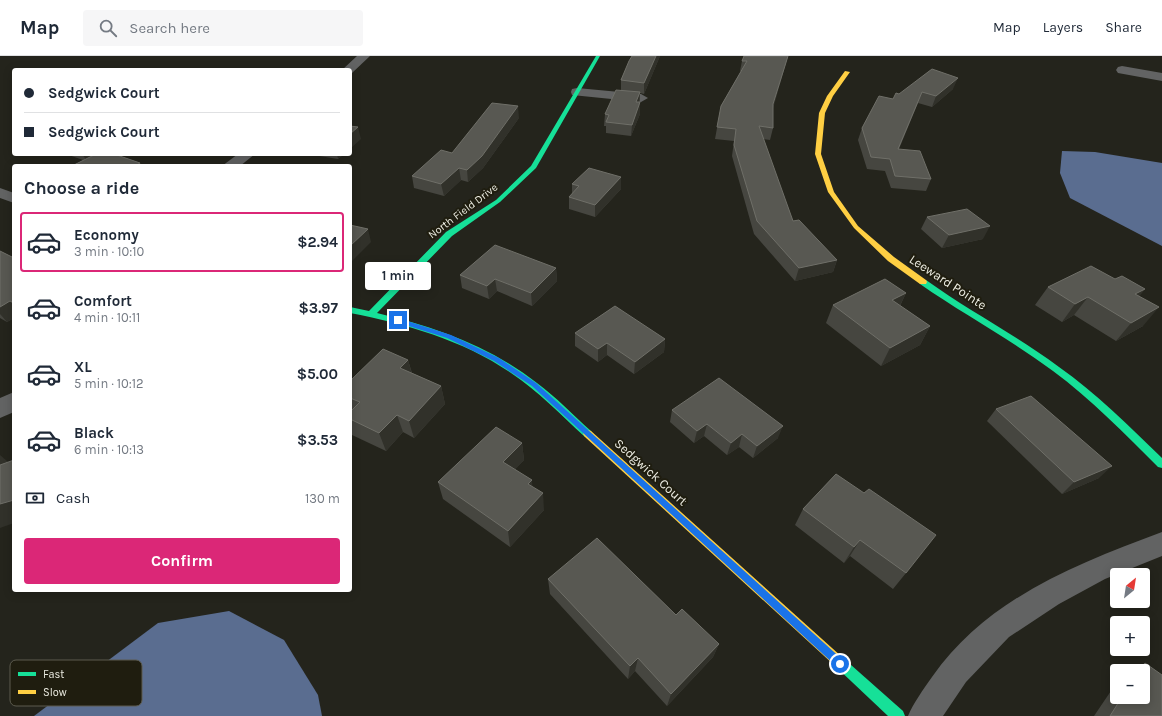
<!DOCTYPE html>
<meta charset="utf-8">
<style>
:root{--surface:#fff;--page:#f6f6f7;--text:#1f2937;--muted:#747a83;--line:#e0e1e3;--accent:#db2777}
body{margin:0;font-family:Karla,sans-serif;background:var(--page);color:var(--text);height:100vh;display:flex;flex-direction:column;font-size:15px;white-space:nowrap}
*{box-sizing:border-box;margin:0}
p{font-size:13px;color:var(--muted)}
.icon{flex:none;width:22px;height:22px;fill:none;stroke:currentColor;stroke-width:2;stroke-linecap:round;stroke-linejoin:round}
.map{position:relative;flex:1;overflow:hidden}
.drawer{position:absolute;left:12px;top:108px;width:340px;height:428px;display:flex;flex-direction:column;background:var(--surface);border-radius:4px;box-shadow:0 2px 10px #0003}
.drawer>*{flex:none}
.hud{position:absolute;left:12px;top:12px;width:340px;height:88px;border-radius:4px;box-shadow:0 2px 10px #0003;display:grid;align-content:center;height:88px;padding:0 12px;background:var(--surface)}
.needle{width:26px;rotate:30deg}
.fabs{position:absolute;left:1110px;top:512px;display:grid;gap:8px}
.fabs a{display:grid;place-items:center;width:40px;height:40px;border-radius:4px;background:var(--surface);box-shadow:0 2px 10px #0003;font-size:20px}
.end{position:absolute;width:18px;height:18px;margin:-9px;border:5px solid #1a73e8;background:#fff;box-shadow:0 0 0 2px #fff}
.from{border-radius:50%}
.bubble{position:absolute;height:28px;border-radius:4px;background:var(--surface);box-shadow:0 2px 10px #0003;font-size:13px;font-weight:700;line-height:28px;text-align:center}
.hud b{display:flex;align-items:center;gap:14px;height:38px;font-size:15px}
.hud b+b{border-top:1px solid var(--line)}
.hud i{width:10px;height:10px;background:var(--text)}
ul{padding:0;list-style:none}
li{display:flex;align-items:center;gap:12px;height:60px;margin:0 8px 6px;padding:0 4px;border:2px solid transparent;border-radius:4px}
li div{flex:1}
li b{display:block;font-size:15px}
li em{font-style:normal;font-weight:700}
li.current{border-color:var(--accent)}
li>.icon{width:36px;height:36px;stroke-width:1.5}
h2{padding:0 12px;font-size:18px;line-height:48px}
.pay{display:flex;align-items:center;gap:10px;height:44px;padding:0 12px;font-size:15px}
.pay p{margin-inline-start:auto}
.button{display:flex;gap:8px;margin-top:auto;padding:8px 12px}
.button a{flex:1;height:46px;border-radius:4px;background:var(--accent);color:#fff;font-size:16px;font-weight:700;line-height:46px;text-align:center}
header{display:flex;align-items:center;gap:24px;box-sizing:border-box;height:56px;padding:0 20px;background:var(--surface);border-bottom:1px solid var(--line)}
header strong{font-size:19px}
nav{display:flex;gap:22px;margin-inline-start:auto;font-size:14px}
.search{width:280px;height:36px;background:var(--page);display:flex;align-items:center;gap:10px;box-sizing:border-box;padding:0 14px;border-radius:4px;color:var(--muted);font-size:15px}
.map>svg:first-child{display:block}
.water{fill:#5a6d90}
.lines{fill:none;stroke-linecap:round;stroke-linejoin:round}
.street{fill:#626363;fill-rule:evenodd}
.fast{fill:#16e098;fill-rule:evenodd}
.slow{fill:#ffcf43;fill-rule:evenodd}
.wall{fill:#464640}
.shaded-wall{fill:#31312a}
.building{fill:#585852;stroke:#6f6f68}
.route{fill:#1a73e8}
.labels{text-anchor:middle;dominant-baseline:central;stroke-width:4;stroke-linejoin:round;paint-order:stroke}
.far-street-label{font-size:11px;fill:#ecece2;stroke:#1f1d0f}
.street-label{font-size:13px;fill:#ecece2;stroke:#1f1d0f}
.key{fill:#1f1d0f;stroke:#5c5b4e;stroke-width:1}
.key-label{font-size:11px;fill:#ecece2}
</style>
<header>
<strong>Map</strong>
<div class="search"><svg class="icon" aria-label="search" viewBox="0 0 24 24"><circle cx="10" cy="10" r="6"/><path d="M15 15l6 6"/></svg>Search here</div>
<nav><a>Map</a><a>Layers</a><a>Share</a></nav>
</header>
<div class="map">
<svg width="1162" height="660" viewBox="0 0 1162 660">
<rect width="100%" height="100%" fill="#24241c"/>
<g class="water">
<polygon points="1062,95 1095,96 1162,107 1162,190 1070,142 1060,117"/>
<polygon points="229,555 284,584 318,639 322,660 34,660 158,567"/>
</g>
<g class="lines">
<g class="street">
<polygon points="357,0 370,0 352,17 350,17 350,14 342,14"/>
<polygon points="1122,10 1162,17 1162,25 1118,17 1116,14 1118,11"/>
<polygon points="577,32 641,38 648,42 641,46 572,39 571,36 572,33"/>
<polygon points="238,98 255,98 240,110 222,110"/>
<polygon points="0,132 14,137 14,147 0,142"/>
<polygon points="14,336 14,356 0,362 0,342"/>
<path d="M1162 476V500L1105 523 1059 548 1009 581 966 626 943 660H908C914 646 923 634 932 621 988 542 1074 509 1162 476Z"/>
</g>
<g class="fast">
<path d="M596 0H600L536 112 500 146 452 180 377 257C435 271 490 290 537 327 556 341 573 359 591 375L593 378 591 381H585C561 359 538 335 511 317 463 284 406 268 350 257V251L369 255 446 176 496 144 531 110Z"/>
<path d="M920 224H926C969 255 1016 279 1059 311 1096 337 1129 370 1162 402V412L1158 411C1125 378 1091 343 1053 315 1010 283 963 258 920 228L919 226Z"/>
<polygon points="838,599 842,601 903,655 905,660 888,660 834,609 832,605 834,601"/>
</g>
<g class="slow">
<polygon points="845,15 850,16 833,40 825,57 821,98 834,136 858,170 894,201 926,224 927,226 926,228 920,228 888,205 854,172 828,136 815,98 819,57 827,40"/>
<polygon points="588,374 591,375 842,601 844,605 842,609 838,611 834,609 585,381 583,378 585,375"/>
</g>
</g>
<g class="wall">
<polygon points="632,0 660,0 644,38 640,37 640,58 631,80 606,77 606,70 604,70 605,58 621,34 621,24"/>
<polygon points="744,0 788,0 773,51 773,72 770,84 763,83 793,165 837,204 833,216 795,225 754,178 732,100 734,85 715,83 721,50 741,15 740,15 742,5"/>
<polygon points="953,33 932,51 918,47 899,93 931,123 926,135 891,132 885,115 867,113 858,84 862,72 893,43 899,38"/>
<polygon points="519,62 483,112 468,126 461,124 444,140 414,132 412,120 452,97"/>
<polygon points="66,98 114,98 140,107 142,110 72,110 83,104"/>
<polygon points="307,98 344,98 338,103"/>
<polygon points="621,121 621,133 595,161 569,153 569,141 572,138 572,128"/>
<polygon points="927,161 983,183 942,192 921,173"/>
<polygon points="0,195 14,202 14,262 7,266 0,262"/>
<polygon points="556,212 557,225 532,250 497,235 489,243 462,232 460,219"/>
<polygon points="1115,223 1145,233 1139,240 1143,270 1116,285 1074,259 1062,266 1035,249 1048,231"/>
<polygon points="906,237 900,250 930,270 920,289 881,310 826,267 833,249"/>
<polygon points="575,277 665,283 664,296 634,318 607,299 598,306 575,290"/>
<polygon points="408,304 412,317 441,330 445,348 414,382 403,376 386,395 352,379 350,373 350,325"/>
<polygon points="996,353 1099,422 1062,438 987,365"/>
<polygon points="672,354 778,382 753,402 739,391 727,399 704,380 694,387 670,366"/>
<polygon points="522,387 524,404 515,413 532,431 544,454 510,491 443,443 438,426"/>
<polygon points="836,418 906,517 893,533 850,500 844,507 795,469 803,453"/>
<polygon points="548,523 676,559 719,588 713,601 667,650 635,615 628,623 550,538"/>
<polygon points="1145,607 1162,660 1094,660 1117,626 1117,641 1143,641 1143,615 1131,615"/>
</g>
<g class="shaded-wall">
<polygon points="656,0 660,0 644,38 644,27"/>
<polygon points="788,0 771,60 773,48"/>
<polygon points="958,22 953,33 932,51 936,40"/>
<polygon points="640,36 639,47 636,46"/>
<polygon points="640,46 640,58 631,80 632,69"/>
<polygon points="518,50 519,62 483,112 468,126 467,114"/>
<polygon points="358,71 361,83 350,93 350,78"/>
<polygon points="82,98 102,98 87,105"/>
<polygon points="337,98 344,98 338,103"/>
<polygon points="140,107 142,110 135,110"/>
<polygon points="459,112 461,124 444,140 441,128"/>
<polygon points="621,121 621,133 595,161 595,149"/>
<polygon points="990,170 983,183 942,192 949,179"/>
<polygon points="368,173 371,186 351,206 350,202 350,190"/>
<polygon points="837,204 833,216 795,225 799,212"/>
<polygon points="556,212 557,225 532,250 531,237"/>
<polygon points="495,223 497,235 489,243 487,230"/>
<polygon points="1145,233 1130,251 1135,238"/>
<polygon points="906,237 897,255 892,244"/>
<polygon points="1088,241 1074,259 1062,266 1075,248"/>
<polygon points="10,245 14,249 14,262 7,266 0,258 0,251"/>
<polygon points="1159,251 1143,270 1116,285 1131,267"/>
<polygon points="930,270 920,289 881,310 890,292"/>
<polygon points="665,283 664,296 634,318 635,306"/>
<polygon points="607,287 607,299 598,306 598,293"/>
<polygon points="408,304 413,322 400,312"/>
<polygon points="441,330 445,348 414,382 409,365"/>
<polygon points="397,359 403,376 386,395 379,377"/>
<polygon points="707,368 704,380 694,387 697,375"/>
<polygon points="783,370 778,382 753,402 757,390"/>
<polygon points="742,378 739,391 727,399 731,387"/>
<polygon points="522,387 524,404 506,423 503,406"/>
<polygon points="0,399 14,411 0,410"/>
<polygon points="1112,410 1099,422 1062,438 1074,426"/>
<polygon points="532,424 533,441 528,428"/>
<polygon points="543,437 544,454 510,491 508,475"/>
<polygon points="14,444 14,467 0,472 0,448"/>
<polygon points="860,484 850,500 844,507 854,491"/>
<polygon points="719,588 713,601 667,650 671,638"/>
<polygon points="638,602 635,615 628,623 630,610"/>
</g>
<g class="building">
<polygon points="632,0 656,0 644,27 621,24 629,5"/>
<polygon points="744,0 788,0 773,48 773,72 759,70 793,165 799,164 837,204 799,212 757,165 734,89 736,73 717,71 721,50 747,5 742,5"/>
<polygon points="932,13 958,22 936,40 922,36 898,93 920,95 931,123 895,120 890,103 871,101 862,72 879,40 893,43 896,37 899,38"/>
<polygon points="616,34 640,36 636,46 640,46 632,69 606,66 609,59 605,58"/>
<polygon points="492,47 518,50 482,100 467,114 459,112 441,128 412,120 441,94 452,97"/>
<polygon points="350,70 358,71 350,78"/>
<polygon points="96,98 114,98 140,107 135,110 72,110"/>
<polygon points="589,112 621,121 595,149 569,141 579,130 572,128"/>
<polygon points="967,153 990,170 949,179 927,161"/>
<polygon points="350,169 368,173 350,190"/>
<polygon points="495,189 556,212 531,237 495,223 487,230 460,219"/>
<polygon points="0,195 14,202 14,247 10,245 0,251"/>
<polygon points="1091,210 1115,223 1122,220 1145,233 1135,238 1159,251 1131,267 1088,241 1075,248 1048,231"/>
<polygon points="885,223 906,237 892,244 930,270 890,292 833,249"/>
<polygon points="615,250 665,283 635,306 607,287 598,293 575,277"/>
<polygon points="383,293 408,304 400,312 441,330 409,365 397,359 379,377 350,363 350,356 360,346 350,342 350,325"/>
<polygon points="719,322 783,370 757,390 742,378 731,387 707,368 697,375 672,354"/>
<polygon points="1031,340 1112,410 1074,426 996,353"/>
<polygon points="496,371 522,387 503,406 532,424 528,428 543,437 508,475 438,426"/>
<polygon points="14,404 14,444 0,448 0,409"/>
<polygon points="836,418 864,437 869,433 936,479 906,517 860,484 854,491 803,453"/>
<polygon points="597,482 676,559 682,553 719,588 671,638 638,602 630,610 548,523"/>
<polygon points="1145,607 1162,619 1162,660 1110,660 1122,641 1143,641 1143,615 1140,615"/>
</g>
<polygon class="route" points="398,262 451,279 499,302 536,327 844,605 844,611 837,611 532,330 494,305 447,282 396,266 396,263"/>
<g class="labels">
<g class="far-street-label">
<text transform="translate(463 155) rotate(-37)">North Field Drive</text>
</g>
<g class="street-label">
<text transform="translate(948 226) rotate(33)">Leeward Pointe</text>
<text transform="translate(651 416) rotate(42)">Sedgwick Court</text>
</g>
</g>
<rect x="10" y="604" width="132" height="46" rx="6" class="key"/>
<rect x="18" y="616" width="18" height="4" fill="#16e098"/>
<rect x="18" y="634" width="18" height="4" fill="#ffcf43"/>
<g class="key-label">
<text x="43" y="622">Fast</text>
<text x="43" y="640">Slow</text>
</g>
</svg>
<div class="fabs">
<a><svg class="needle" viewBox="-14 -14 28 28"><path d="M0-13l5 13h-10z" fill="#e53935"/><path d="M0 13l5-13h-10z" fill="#747a83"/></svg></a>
<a>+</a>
<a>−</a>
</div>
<i class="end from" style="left:840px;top:608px"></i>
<i class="end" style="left:398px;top:264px"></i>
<div class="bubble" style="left:365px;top:206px;width:66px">1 min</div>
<div class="hud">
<b><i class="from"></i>Sedgwick Court</b>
<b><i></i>Sedgwick Court</b>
</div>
<section class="drawer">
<h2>Choose a ride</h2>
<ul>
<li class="current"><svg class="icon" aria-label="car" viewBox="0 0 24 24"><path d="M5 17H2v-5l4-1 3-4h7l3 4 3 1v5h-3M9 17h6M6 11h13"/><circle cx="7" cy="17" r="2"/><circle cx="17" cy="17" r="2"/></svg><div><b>Economy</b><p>3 min · 10:10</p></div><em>$2.94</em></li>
<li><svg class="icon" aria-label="car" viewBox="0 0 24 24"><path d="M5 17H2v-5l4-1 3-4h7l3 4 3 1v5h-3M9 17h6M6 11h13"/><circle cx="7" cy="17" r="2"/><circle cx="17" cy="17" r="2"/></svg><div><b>Comfort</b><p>4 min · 10:11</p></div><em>$3.97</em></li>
<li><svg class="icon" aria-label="car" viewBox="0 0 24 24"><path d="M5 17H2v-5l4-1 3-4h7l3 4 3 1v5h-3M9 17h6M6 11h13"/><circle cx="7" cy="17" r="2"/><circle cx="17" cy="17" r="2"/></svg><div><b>XL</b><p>5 min · 10:12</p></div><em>$5.00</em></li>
<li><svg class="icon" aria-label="car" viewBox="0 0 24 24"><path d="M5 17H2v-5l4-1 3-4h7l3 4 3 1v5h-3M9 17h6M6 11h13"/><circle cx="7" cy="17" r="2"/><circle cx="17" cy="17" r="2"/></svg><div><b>Black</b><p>6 min · 10:13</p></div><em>$3.53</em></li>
</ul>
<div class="pay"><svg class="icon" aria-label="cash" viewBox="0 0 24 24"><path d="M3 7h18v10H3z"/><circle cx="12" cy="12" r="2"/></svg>Cash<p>130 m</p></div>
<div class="button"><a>Confirm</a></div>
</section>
</div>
